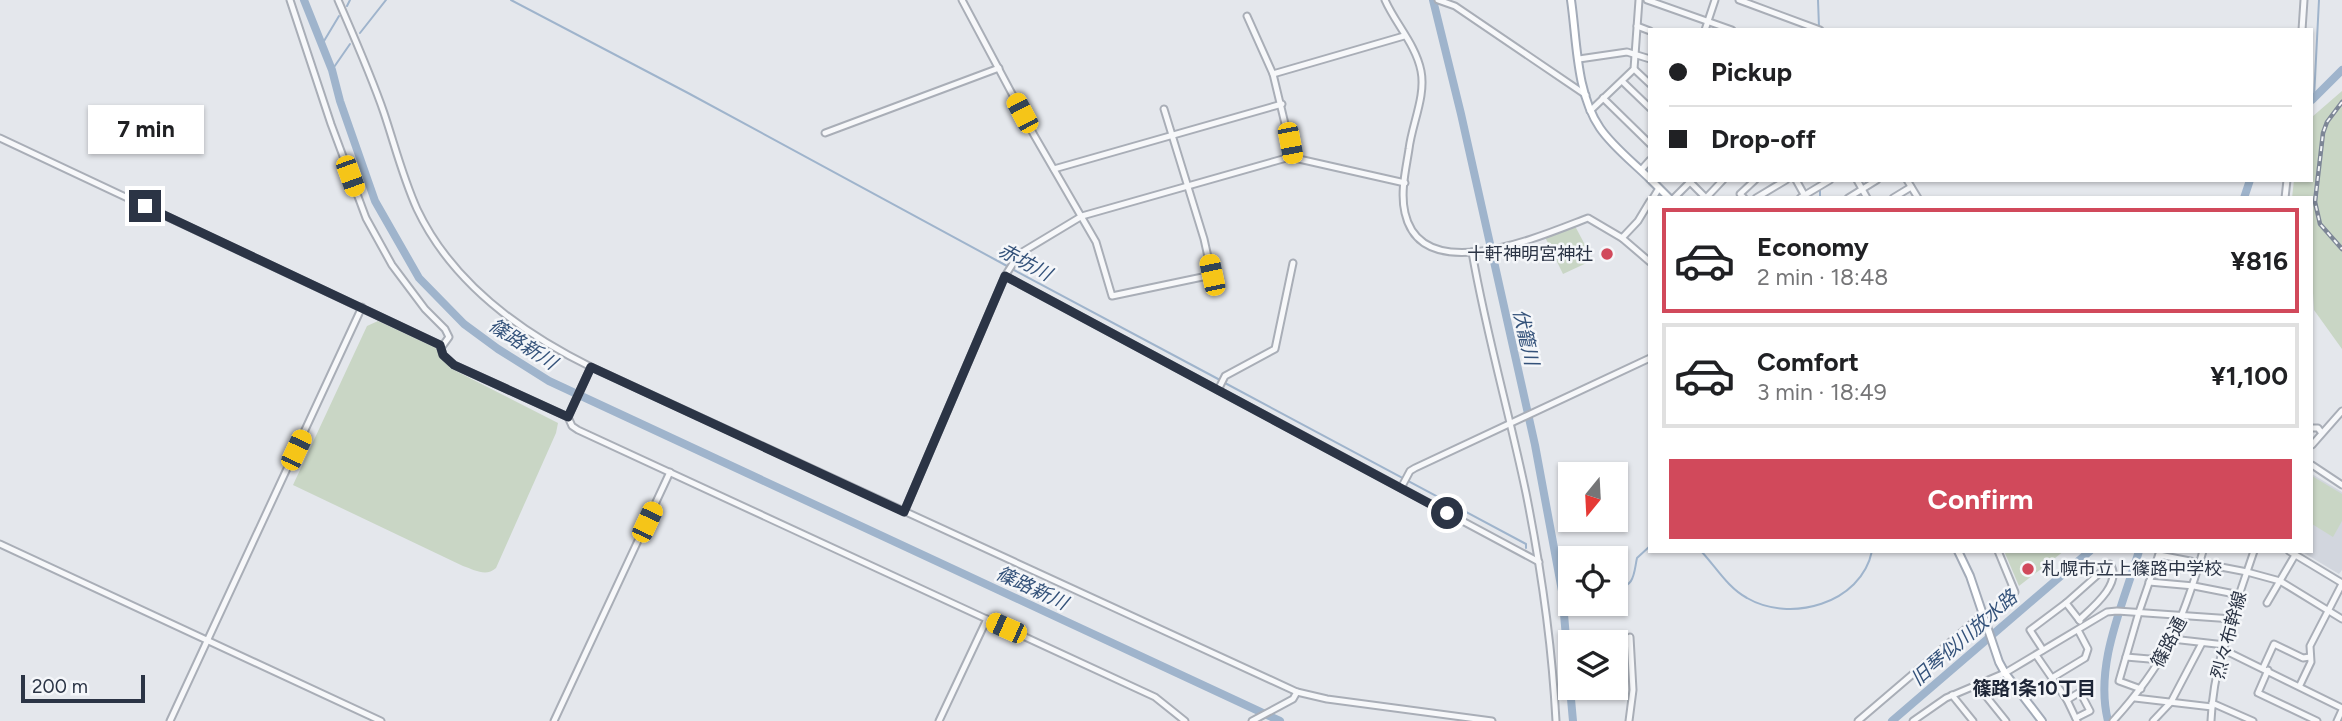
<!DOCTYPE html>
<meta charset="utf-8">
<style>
:root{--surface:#fff;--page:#f6f6f6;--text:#202124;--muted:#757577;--line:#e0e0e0;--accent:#d1495b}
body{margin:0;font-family:Figtree,"Noto Sans JP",sans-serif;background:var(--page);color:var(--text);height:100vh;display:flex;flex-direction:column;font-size:26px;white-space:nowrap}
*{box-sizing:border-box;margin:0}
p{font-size:23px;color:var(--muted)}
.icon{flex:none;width:38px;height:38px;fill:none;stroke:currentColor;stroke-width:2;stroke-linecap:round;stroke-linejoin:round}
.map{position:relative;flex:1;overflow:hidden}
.drawer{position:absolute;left:1648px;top:196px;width:665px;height:357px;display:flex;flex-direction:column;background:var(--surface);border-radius:0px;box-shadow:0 2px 5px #0004}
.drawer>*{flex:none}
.guide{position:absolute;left:1648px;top:28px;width:665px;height:154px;border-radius:0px;box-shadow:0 2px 5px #0004;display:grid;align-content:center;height:154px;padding:0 21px;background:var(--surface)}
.needle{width:46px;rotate:198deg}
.fabs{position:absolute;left:1558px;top:462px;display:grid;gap:14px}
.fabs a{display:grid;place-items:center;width:70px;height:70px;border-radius:0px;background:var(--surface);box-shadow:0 2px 5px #0004;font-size:35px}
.scale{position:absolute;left:21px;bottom:18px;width:124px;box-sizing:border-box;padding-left:7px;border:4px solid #2b3445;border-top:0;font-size:19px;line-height:24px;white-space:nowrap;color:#2b3445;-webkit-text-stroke:5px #f4f6f9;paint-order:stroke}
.end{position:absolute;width:32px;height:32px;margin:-16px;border:9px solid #2b3445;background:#fff;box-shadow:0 0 0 4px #fff}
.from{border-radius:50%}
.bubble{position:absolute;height:49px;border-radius:0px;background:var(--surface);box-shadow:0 2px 5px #0004;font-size:23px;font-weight:700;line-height:49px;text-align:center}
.car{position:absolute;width:21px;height:42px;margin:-21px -10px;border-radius:9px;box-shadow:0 0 5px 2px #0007;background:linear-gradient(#f5c518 24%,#345 0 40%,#f5c518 0 76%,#345 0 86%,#f5c518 0)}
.guide b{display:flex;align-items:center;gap:24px;height:66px;font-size:26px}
.guide b+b{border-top:2px solid var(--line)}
.guide i{width:18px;height:18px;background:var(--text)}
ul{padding:12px 0 0;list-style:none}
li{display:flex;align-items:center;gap:21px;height:105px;margin:0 14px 10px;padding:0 7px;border:4px solid var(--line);border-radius:0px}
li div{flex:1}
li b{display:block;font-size:26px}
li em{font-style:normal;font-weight:700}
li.active{border-color:var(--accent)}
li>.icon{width:63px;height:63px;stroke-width:1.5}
.action{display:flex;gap:14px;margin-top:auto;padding:14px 21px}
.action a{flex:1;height:80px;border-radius:0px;background:var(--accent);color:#fff;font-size:28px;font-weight:700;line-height:80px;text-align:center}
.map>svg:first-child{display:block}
.built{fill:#d2d6de}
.green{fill:#c9d6c5}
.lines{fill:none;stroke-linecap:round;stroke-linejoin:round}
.stream{stroke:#9fb4cc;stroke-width:2}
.river{stroke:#9fb4cc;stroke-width:8}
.minor-casing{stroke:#a9aeb7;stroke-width:9}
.major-casing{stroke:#a3abb8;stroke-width:10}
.minor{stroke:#f7f8fa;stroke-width:5}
.major{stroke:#fff;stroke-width:6}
.rail-casing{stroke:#7d8696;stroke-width:4.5}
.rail{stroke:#f4f6f9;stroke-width:2;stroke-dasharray:5;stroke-linecap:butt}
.route{stroke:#2b3445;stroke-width:9}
.poi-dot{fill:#d1495b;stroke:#f4f6f9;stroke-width:2.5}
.labels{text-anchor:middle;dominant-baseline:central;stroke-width:5;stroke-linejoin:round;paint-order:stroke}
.poi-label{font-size:18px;fill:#2b3445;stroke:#f4f6f9;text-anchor:end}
.street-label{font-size:18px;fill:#2b3445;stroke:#f4f6f9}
.water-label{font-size:19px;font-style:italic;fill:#34527a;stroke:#f4f6f9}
.neighbourhood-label{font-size:19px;font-weight:bold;fill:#1d2536;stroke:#f4f6f9}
</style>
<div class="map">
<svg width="2342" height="721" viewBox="0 0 2342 721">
<rect width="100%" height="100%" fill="#e4e7ec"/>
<polygon class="built" points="2312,474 2342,492 2342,570 2339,574 2301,551 2312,551"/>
<g class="green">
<polygon points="2342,91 2342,349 2314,310 2312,276 2312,198 2292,198 2294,180 2312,180 2312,117"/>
<polygon points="1575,226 1593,260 1563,274 1545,237"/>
<path d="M378 321 436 348 450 368 558 423 556 433 496 568C486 577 475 570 463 566L293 485 367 326Z"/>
<polygon points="2312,476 2342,494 2342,521 2333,537 2312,524"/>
<polygon points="2004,551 2064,551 2019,586"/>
</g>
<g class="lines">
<g class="stream">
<polyline points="511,0 688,93 1007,266"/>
<polyline points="1818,0 1819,27"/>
<polyline points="347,6 350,0"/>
<polyline points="360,33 386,0"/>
<polyline points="321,46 339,16"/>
<polyline points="332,70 350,44"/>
<polyline points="2314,98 2319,0"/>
<polyline points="1820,188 1820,198"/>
<polyline points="1012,269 1220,380"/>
<polyline points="1225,383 1526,544 1526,548"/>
<path d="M1701 551C1716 567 1728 588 1747 598 1790 623 1861 604 1872 551"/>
<polyline points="1558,570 1570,568"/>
<path d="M1615 586C1635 590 1634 571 1637 558L1650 546"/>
</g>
<g class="river">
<polyline points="304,0 332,70 340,101 375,201 419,278 464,324 498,349 549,381 1280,721"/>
<polyline points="1433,0 1461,114 1535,445 1562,591 1570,684"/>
<polyline points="2312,100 2342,70"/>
<polyline points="2244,198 2250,180"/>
<polyline points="1570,688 1573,721"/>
<polyline points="1892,721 2090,551"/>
<path d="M2108 721C2094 665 2123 605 2139 551"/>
</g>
<g class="minor-casing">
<g id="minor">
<polyline points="290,0 331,124 366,218 392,265 425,309 445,329 449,337 441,348"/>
<path d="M338 0C354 37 371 75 384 113 395 146 403 178 417 209 452 283 520 332 591 367L1297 692 1327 699 1492 721"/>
<polyline points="962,0 1034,135 1096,242 1112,296 1212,275 1204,239 1164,109"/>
<path d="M1385 0C1395 23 1416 45 1421 71 1426 96 1412 124 1409 149 1406 169 1400 192 1405 213 1422 289 1543 235 1588 218L1622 238 1638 221 1650 201"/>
<polyline points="1438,0 1455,6 1586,95"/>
<polyline points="1647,0 1732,30"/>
<polyline points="1739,0 1820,30"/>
<polyline points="1247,16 1273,74 1404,36"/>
<polyline points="1637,26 1650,31"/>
<polyline points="1705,30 1715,0"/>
<polyline points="2302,30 2304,0"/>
<polyline points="1579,59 1627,52 1650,59"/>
<polyline points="1634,69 1650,84"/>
<polyline points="1273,74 1293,157"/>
<polyline points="1622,81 1650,108"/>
<polyline points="1603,98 1650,144"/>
<polyline points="1590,111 1634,69 1639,0"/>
<polyline points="825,133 999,68"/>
<polyline points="0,138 440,345 443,355 454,365 568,417"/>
<polyline points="1054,169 1282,104"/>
<polyline points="1641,170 1650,160"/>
<polyline points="1688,180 1706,198 1723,180"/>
<polyline points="1796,180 1806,198"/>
<polyline points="1857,180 1867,198"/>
<polyline points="1907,180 1918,198"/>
<polyline points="1653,198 1659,188"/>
<polyline points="1674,198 1692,180"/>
<polyline points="1744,198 1740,194 1755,180"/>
<polyline points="1756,198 1786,180"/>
<polyline points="1800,198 1830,180"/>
<polyline points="1848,198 1877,180"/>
<polyline points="1893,198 1911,187"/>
<polyline points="2285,198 2287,180"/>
<polyline points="1622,238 1650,262"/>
<path d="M1472 252C1486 333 1509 412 1526 493 1541 568 1552 644 1556 721"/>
<polyline points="1005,276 1539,562"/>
<polyline points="591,367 568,417 572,426 578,430 1155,697 1185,721"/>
<polyline points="1218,390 1225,376 1275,349 1293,263"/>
<polyline points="2312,428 2318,428 2321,432"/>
<polyline points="2312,445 2342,411"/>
<polyline points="2312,465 2342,485"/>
<polyline points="1401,488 1410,471 1415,468 1650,358"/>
<polyline points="904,512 1005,276 1019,254 1082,216 1290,157 1405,183"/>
<polyline points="0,544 381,721"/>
<polyline points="1998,551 2015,592"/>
<polyline points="2289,551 2342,583"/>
<polyline points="2159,555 2247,572 2280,581 2342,619"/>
<polyline points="2149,582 2194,586 2240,595"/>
<polyline points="2066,603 2080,621"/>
<polyline points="2267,603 2295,555"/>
<polyline points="2172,639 2225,645"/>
<path d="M2043 650 2030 630 2066 603 2110 564C2123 583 2092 608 2079 620"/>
<polyline points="2224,650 2342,708"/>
<polyline points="2036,655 2067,700 2077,721"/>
<polyline points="2126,657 2161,660"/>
<polyline points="2263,668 2274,644 2303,658 2310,657"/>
<polyline points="2268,670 2258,693 2317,721"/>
<polyline points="2052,678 2085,658 2088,649 2078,630"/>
<polyline points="1977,685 2006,721"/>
<polyline points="2300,685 2311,662 2310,646 2342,584"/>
<polyline points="2141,689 2119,681 2139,612 2160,551"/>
<polyline points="1952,695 1973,721"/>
<polyline points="2135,698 2212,707"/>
<polyline points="2067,700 2080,692 2090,711 2076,718"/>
<polyline points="2212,703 2253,721"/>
<polyline points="170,721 362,307"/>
<polyline points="554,721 670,472"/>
<polyline points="939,721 987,619"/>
<polyline points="1252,721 1293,699 1297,692"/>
<polyline points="1629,721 1633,690 1630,637"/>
<polyline points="1858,721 1982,615"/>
<polyline points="1913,721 1946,698 2005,673 2107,612 2117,611 2233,619"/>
<path d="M2113 721C2165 664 2182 624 2203 551"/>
<polyline points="2153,721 2171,702 2202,643"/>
<path d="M2211 721C2213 664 2236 605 2254 551"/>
<polyline points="2337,721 2342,710"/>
</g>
</g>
<g class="major-casing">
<g id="major">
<path d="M1571 0C1577 41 1576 93 1600 128 1613 147 1634 163 1650 179"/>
<polyline points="1651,180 1669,198"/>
<polyline points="1958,551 1970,576 1999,662 2005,673 2042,721"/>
</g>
</g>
<use href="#minor" class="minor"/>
<use href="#major" class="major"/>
<g class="rail-casing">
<polyline id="rail" points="2342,102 2327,122 2323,133 2315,202 2320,224 2342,249"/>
</g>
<use href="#rail" class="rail"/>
</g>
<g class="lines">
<polyline class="route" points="145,206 440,345 443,355 454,365 568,417 591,367 904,512 1005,276 1447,513"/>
</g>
<g class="poi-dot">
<circle cx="1607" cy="254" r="7"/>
<circle cx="2028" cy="569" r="7"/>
</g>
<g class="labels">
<g class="poi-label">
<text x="1593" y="254">十軒神明宮神社</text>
<text x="2042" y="569" text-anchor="start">札幌市立上篠路中学校</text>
</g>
<g class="street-label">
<text transform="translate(2229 635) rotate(-75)">烈々布幹線</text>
<text transform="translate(2169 642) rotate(-62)">篠路通</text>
</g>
<g class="water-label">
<text transform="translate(1025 262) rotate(28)">赤坊川</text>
<text transform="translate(1526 337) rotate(77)">伏籠川</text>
<text transform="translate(523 344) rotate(33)">篠路新川</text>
<text transform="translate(1032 588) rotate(25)">篠路新川</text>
<text transform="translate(1964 638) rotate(-41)">旧琴似川放水路</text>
</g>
<g class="neighbourhood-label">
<text x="2034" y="688">篠路1条10丁目</text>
</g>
</g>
</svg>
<div class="fabs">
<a><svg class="needle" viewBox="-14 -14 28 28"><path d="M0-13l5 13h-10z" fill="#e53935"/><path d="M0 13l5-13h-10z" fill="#757577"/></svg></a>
<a><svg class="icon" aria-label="locate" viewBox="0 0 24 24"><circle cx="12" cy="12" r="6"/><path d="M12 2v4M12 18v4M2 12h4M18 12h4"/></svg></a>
<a><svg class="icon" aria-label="layers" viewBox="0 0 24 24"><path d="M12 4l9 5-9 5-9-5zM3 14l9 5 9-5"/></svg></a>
</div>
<div class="scale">200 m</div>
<i class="end from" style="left:1447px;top:513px"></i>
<i class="end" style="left:145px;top:206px"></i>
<div class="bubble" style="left:88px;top:105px;width:116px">7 min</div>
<i class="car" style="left:1022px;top:113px;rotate:332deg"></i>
<i class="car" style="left:1290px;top:143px;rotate:169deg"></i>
<i class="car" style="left:350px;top:176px;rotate:160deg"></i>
<i class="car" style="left:1212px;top:275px;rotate:348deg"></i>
<i class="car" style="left:296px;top:450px;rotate:25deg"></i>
<i class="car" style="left:647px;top:522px;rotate:25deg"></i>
<i class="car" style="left:1006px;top:628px;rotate:294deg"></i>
<div class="guide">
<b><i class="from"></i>Pickup</b>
<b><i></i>Drop-off</b>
</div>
<section class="drawer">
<ul>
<li class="active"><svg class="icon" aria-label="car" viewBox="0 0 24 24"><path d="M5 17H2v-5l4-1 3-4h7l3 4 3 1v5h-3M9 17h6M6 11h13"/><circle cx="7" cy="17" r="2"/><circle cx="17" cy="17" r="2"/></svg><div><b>Economy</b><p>2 min · 18:48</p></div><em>¥816</em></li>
<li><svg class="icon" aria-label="car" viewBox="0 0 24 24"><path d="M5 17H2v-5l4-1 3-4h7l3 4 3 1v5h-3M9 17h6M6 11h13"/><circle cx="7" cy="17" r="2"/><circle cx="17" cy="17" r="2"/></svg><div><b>Comfort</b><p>3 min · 18:49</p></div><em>¥1,100</em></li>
</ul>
<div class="action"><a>Confirm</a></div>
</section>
</div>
